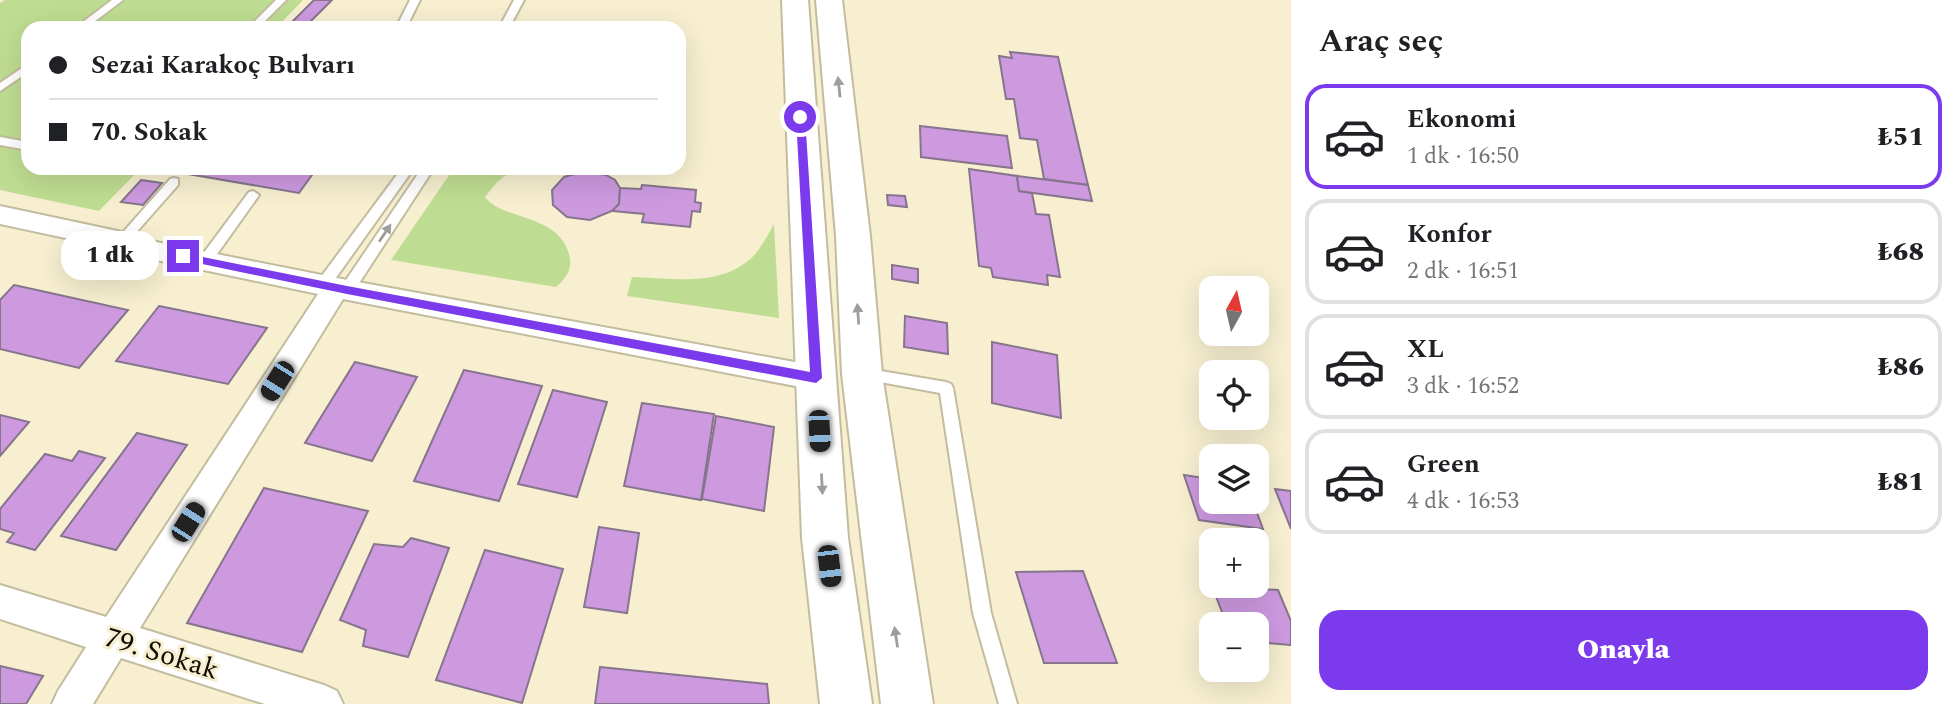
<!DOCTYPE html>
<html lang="tr">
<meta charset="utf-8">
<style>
:root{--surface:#fff;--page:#f6f6f6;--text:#202124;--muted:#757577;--line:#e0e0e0;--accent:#7c3aed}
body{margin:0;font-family:Spectral,serif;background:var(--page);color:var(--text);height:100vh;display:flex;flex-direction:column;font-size:26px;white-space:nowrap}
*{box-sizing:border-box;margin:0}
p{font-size:23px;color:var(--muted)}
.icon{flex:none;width:38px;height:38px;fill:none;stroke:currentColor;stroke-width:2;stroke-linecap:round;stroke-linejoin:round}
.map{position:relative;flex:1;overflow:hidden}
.drawer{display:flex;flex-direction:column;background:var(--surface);width:665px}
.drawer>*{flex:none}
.guide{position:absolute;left:21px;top:21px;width:665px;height:154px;border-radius:21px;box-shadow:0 7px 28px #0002;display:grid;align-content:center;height:154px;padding:0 28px;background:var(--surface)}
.needle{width:46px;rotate:8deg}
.buttons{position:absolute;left:1199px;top:276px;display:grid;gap:14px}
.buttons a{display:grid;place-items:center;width:70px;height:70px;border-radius:14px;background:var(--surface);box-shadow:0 7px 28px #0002;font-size:35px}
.end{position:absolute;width:32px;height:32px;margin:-16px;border:9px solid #7c3aed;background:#fff;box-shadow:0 0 0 4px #fff}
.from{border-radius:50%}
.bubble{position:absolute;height:49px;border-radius:21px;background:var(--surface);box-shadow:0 7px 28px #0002;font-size:23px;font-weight:800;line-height:49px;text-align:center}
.car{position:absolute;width:21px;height:42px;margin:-21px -10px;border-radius:9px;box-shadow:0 0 5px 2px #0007;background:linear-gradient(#222 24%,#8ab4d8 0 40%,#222 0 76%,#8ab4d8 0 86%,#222 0)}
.guide b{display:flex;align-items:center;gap:24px;height:66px;font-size:26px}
.guide b+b{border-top:2px solid var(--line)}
.guide i{width:18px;height:18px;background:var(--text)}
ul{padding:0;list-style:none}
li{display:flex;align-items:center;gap:21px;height:105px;margin:0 14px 10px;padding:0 14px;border:4px solid var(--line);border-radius:21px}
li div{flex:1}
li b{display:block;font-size:26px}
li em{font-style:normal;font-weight:800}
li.on{border-color:var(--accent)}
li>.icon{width:63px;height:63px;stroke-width:1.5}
h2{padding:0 28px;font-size:32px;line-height:84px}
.action{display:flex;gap:14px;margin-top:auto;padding:14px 28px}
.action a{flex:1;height:80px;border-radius:21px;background:var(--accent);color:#fff;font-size:28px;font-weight:800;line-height:80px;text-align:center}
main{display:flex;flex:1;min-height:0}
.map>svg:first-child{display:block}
.green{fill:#bfdd92}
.building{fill:#cd9ae0;stroke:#86758c;stroke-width:2}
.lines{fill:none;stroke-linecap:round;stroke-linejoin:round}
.lane-casing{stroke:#c3bc9e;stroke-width:4}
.street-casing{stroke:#c3bc9e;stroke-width:4}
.secondary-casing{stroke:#c3bc9e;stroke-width:4}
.lane{fill:#fff;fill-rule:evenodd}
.street{fill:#fff;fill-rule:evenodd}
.secondary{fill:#fff;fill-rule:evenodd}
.oneway{fill:#9f9d9a}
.route{fill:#7c3aed}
.labels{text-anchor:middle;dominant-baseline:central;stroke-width:6;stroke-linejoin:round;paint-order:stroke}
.near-street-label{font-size:28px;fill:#0e0b03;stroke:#f7efd0}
</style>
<main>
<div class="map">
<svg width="1291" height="704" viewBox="0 0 1291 704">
<rect width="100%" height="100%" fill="#f7efd0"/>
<g class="green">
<polygon points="5,0 303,0 276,28 28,28 28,168 141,168 99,211 0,190 0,3"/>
<path d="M454 168H515L497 182 485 197C501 220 558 213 569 254 573 268 567 278 556 287L391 260Z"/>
<path d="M774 224 779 318 627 296 632 277C671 278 717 287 749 260 760 251 767 236 774 224Z"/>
</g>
<g class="building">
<polygon points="314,0 332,0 304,28 286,28"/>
<polygon points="1010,52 1058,57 1088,185 1044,179 1037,140 1020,138 1014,99 1006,99 999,56 1012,58"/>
<polygon points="920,126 1007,136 1012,168 921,157"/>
<polygon points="153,168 317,168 299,193"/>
<polygon points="969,169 1017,176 1019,191 1032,193 1036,214 1049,215 1060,277 1047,275 1048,285 993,277 991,268 979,266"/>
<polygon points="585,171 606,175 615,180 620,188 619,204 612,211 590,220 567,217 553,205 552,190 564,177"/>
<polygon points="1017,176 1088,185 1092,201 1019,191"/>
<polygon points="141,180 162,183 143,205 121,202"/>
<polygon points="642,185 696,190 695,202 701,203 700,212 692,211 690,227 642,222 644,214 612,211 619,204 620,188 641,189"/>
<polygon points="887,195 905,196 907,207 888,205"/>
<polygon points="892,265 918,269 918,283 892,279"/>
<polygon points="14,285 128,310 79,368 0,349 0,300"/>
<polygon points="159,306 267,328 228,384 116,361"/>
<polygon points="905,316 947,323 948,354 904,347"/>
<polygon points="992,342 1057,355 1061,418 992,403"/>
<polygon points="355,362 417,377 372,461 305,443"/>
<polygon points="464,370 542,386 499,501 414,481"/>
<polygon points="553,390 607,402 577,497 518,484"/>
<polygon points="642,403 714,414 701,500 624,486"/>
<polygon points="0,415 29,422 0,456"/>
<polygon points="716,416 774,427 764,511 702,499"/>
<polygon points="137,433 187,445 116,550 61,536"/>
<polygon points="79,451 105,458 35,550 7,542 14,533 0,529 0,509 45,454 72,461"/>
<polygon points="1184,475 1211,479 1211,502 1253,502 1263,529 1199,520"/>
<polygon points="264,488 368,511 302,652 187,623"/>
<polygon points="1275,489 1291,491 1291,529"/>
<polygon points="599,527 639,533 627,613 584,607"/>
<polygon points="411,538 449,548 408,657 363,646 366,630 340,620 374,544 403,547"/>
<polygon points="485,550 563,569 522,703 436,680"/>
<polygon points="1083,571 1117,663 1044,663 1016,572"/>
<polygon points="1212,586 1278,590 1291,621 1291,645 1256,642 1256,625 1227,625"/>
<polygon points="0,666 43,676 26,704 0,704"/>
<polygon points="600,667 767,684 769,704 595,704"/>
</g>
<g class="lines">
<g class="lane-casing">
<g id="lane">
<polygon points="112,0 123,0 86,28 75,28"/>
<polygon points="276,0 286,0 258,28 248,28"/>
<polygon points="410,0 420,0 406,28 396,28"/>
<polygon points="514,0 524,0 509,28 499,28"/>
<polygon points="28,64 28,72 0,91 0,83"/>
<polygon points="0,137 28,142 28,150 0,145"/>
<polygon points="402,168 414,168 328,289 318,289 316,285 318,281"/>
<polygon points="422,168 434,168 352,294 342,294 340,290 342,286"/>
<polygon points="174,178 178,179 178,185 126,244 118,244 116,241 118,238 170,179"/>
<polygon points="253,191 259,195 257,198 210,264 200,264 199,261 200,258 249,192"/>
<polygon points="863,368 946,382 951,384 953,388 991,613 1017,704 999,704 973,613 940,393 858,378 856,374 858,370"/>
</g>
</g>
<g class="street-casing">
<polygon id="street" points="0,206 122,232 141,239 347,280 816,366 826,369 830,378 826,387 816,390 343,299 140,628 324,685 337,691 343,704 265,704 121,658 93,704 52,704 58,691 86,647 0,619 0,585 106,617 318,294 137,256 117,249 0,224"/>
</g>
<g class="secondary-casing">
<g id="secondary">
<polygon points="782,0 808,0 848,538 872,704 820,704 802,538"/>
<polygon points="816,0 842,0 870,236 882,374 933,704 881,704 842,374 836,236"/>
</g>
</g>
<use href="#lane" class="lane"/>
<use href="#street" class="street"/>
<use href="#secondary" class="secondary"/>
</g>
<defs><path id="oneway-solid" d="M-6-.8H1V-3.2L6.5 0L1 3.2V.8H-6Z" transform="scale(1.75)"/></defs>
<g class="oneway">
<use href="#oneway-solid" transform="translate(839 87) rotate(-96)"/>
<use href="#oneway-solid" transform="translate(385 233) rotate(-56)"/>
<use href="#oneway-solid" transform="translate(858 314) rotate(-94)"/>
<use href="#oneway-solid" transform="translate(822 484) rotate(87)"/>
<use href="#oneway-solid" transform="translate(896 637) rotate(-99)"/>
</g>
<polygon class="route" points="800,114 805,117 822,378 816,383 347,294 183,260 177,256 183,253 347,286 810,372 796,117"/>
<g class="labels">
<g class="near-street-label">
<text transform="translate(162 654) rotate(17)">79. Sokak</text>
</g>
</g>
</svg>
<div class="buttons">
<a><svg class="needle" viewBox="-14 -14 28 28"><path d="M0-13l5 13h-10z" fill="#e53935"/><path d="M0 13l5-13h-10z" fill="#757577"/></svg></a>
<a><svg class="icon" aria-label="locate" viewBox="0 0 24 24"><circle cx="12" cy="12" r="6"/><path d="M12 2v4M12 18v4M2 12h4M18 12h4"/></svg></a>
<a><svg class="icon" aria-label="layers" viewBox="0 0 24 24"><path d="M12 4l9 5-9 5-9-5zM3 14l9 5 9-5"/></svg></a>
<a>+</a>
<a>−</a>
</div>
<i class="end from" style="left:800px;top:117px"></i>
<i class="end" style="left:183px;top:256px"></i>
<div class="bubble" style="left:61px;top:231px;width:98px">1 dk</div>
<i class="car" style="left:277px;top:381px;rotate:212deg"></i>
<i class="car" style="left:819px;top:431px;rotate:177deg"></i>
<i class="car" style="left:188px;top:522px;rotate:32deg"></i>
<i class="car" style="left:829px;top:566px;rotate:173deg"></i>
<div class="guide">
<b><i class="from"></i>Sezai Karakoç Bulvarı</b>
<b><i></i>70. Sokak</b>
</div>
</div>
<section class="drawer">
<h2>Araç seç</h2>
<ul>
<li class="on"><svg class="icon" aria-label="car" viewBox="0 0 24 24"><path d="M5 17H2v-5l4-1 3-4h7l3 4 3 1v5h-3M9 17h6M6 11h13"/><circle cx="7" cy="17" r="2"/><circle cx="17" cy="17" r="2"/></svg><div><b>Ekonomi</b><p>1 dk · 16:50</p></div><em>₺51</em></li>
<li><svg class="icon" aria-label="car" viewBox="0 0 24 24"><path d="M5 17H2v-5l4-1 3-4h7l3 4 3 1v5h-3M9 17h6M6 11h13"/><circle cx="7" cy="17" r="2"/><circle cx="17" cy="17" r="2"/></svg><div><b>Konfor</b><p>2 dk · 16:51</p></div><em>₺68</em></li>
<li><svg class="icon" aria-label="car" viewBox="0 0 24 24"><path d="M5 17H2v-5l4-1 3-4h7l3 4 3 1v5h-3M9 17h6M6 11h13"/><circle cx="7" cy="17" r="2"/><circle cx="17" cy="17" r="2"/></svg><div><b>XL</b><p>3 dk · 16:52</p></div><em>₺86</em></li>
<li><svg class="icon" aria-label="car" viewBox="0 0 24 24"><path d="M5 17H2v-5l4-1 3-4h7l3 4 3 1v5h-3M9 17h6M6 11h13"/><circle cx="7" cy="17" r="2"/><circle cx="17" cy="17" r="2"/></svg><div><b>Green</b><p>4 dk · 16:53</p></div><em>₺81</em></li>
</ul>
<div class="action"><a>Onayla</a></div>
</section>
</main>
